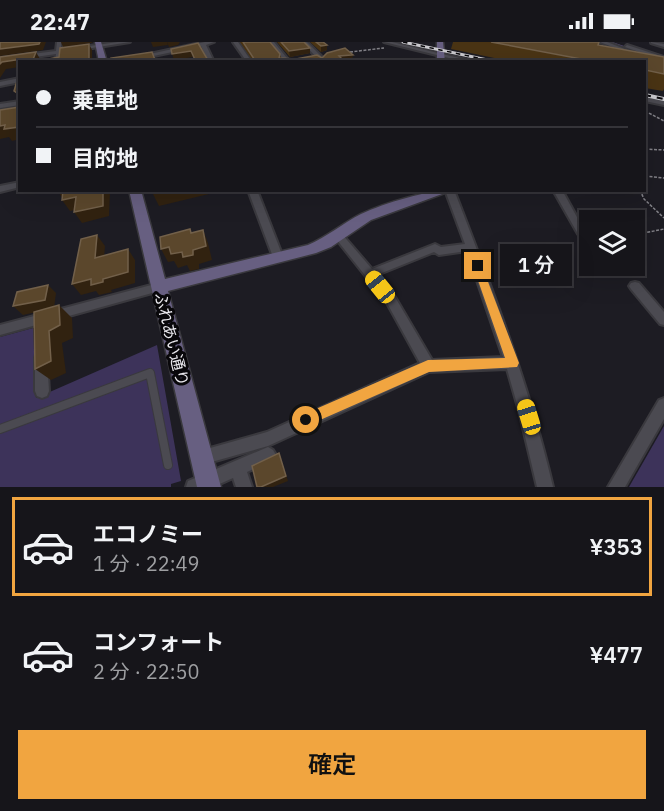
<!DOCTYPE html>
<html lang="ja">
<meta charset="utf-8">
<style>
:root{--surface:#16151a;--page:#1f1e23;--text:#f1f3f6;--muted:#9e9fa2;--line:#353439;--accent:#f1a540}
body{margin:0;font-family:"IBM Plex Sans","Noto Sans JP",sans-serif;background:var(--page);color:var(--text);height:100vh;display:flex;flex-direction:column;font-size:22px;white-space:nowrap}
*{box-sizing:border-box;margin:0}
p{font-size:20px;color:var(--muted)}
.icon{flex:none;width:33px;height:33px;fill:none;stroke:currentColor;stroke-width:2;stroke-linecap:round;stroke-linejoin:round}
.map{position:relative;height:445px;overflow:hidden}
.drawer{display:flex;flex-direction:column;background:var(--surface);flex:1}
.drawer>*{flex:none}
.banner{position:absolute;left:18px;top:18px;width:628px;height:132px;border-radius:0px;box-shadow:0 6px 24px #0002,0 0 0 2px var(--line);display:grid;align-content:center;height:132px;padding:0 18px;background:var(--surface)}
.controls{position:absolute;left:579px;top:168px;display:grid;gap:12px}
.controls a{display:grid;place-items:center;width:66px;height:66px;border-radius:0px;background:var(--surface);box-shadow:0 6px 24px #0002,0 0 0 2px var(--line);font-size:30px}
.end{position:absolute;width:27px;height:27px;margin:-14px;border:8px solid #f1a540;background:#111;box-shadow:0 0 0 3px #111}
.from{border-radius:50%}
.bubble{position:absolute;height:42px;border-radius:0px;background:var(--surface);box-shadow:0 6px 24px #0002,0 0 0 2px var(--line);font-size:20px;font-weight:600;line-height:42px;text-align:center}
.car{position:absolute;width:18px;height:36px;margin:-18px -9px;border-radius:8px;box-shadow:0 0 4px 2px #0007;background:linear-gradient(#f5c518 24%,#345 0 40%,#f5c518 0 76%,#345 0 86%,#f5c518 0)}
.banner b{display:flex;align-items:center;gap:21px;height:57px;font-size:22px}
.banner b+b{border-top:2px solid var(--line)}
.banner i{width:15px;height:15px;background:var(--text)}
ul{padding:10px 0 0;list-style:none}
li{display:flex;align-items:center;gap:18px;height:99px;margin:0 12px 9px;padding:0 6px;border:3px solid transparent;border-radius:0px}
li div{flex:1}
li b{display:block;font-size:22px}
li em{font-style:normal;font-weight:600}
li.on{border-color:var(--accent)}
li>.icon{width:54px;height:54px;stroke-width:1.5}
.action{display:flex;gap:12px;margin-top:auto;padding:12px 18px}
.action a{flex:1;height:69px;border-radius:0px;background:var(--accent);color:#111;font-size:24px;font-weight:600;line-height:69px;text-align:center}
.status{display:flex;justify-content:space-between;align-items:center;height:42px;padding:0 30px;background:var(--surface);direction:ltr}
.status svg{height:16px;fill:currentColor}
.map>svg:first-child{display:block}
.green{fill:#3d335a}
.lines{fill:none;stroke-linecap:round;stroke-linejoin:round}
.stream{stroke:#564b79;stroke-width:1.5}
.lane-casing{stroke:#3a393e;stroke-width:10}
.street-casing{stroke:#3a393e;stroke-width:4}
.secondary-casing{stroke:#3a393e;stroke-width:3}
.path{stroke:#838288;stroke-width:1.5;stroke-dasharray:3 1.5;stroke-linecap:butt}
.lane{stroke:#4b4a51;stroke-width:8}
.street{fill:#4b4a51;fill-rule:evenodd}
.secondary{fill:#675f81;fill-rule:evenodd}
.rail-far1-casing{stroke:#cbcacf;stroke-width:3}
.rail-casing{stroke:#cbcacf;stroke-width:4}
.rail-far1{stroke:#08070a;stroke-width:1.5;stroke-dasharray:4.5;stroke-linecap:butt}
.rail{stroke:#08070a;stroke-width:2;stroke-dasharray:6;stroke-linecap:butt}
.wall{fill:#4a3414}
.shaded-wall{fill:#312210}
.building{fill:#5b472c;stroke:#72604a;stroke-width:1.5}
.route{fill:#f1a540}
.labels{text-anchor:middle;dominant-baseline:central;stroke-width:6;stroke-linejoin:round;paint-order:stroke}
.street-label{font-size:16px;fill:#eae9ee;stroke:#08070a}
</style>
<div class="status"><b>22:47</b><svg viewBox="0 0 49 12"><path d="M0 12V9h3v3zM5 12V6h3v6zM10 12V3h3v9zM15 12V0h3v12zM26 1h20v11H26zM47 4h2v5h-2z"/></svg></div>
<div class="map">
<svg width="664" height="445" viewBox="0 0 664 445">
<rect width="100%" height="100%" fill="#1d1c23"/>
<g class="green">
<polygon points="33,286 36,356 157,303 181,439 171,442 171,445 0,445 0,295"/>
<polygon points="664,384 664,445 629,445"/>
</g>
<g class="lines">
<g class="stream">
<polyline points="610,0 642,11"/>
<polyline points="150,11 173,7"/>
</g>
<g class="lane-casing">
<polyline id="lane" points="0,387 150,331 168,423"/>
</g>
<g class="street-casing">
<g id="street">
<polygon points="57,0 61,0 61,8 118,0 130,0 61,11 61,20 55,20 56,12 0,20 0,16 56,9"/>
<polygon points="205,0 214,0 206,3 214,20 209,20 201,4 125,20 113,20"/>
<polygon points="233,0 238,0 252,20 247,20"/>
<polygon points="269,0 274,0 290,20 285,20"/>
<polygon points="302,0 307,0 327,20 321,20"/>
<polygon points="384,0 392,0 476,20 465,20"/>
<polygon points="600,0 607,0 635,11 630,12"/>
<polygon points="651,0 664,2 664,5 651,1"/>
<polygon points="627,3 664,15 664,19 625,5"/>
<polygon points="20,36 20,40 0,44 0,40"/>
<polygon points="645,55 664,59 664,63 645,59"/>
<polygon points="20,59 20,63 0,66 0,62"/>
<polygon points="20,140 20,145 0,150 0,144"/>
<polygon points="248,148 257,148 283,215 282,218 274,218 273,215"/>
<path d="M445 148H454C492 246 529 343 553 445H537L519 369 507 327 429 330 268 404 201 423 196 420 193 415 196 410 267 390 420 321 387 261 333 193 338 190 341 191 372 227 435 202 441 205 465 202ZM467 209 503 315 432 318 395 255 377 233 434 210 439 213Z"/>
<polygon points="553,148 562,148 584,188 590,193 590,202 578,192"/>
<polygon points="635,240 639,241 664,270 664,283 660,282 631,247 629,244 631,241"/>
<polygon points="159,241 163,242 165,245 163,248 0,293 0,283"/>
<polygon points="41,310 46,312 47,316 49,349 47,354 42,356 37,354 35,349 35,316 36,312"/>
<polygon points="664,356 664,377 625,445 608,445 659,358"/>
<polygon points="268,405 273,408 276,413 273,418 247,430 252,445 236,445 233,436 213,445 186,445 188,439"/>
</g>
</g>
<g class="secondary-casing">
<g id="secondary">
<polygon points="95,0 101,0 107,20 99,20"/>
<polygon points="437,0 443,0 445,20 437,20"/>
<path d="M129 148H141L165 237 308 203C327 195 343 181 361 172 385 161 427 148 453 148L371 178 331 205 316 211 168 249 221 445H197Z"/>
</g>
</g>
<g class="path">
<polyline points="350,10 384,6"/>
<polyline points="645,69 664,79"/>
<polyline points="645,107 664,108"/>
<polyline points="645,134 664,136"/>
<polyline points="640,148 644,157 664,176"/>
<polyline points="634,193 664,187"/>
</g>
<use href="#lane" class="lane"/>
<use href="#street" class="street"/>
<use href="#secondary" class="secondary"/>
<g class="rail-far1-casing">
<polyline id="rail-far1" points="403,0 497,20"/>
</g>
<g class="rail-casing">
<polyline id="rail" points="645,53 664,57"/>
</g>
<use href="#rail-far1" class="rail-far1"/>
<use href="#rail" class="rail"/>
</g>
<g class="wall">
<polygon points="240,0 270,0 280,12 281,16 296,17 322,16 352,18 343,20 251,20 253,19"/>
<polygon points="277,0 304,0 310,6 310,11 290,15"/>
<polygon points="310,0 323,0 327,3 327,8 321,10"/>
<polygon points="453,0 599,0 598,3 664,15 664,47 663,49 645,46 645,20 513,20 451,7"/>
</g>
<g class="shaded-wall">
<polygon points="40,0 46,0 43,8 0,14 0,7"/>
<polygon points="61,0 93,0 91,1 63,5"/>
<polygon points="151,0 167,0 168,3 153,5"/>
<polygon points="167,0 180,0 178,3 169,5"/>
<polygon points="89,2 92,8 92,20 89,18"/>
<polygon points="327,3 327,8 321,10 321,4"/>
<polygon points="310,6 310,11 290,15 289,9"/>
<polygon points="191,9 193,15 174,18 172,12"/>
<polygon points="36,10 40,17 38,20 32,20"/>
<polygon points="353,13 352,18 343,20 332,20 339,14"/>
<polygon points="22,17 24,20 20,20 20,25 6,27 0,36 0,22 2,20"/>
<polygon points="5,83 20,83 20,97 12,99 9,95 0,97 0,84"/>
<polygon points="57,148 66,148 63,157"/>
<polygon points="103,148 113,148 110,149 109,174 82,181 74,170"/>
<polygon points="151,148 208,148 209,152 159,164"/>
<polygon points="76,155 83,166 70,169 62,158"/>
<polygon points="203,188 208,201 212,218 199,222 199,227 190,229 187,223 178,226 174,219 168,220 161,207 169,205 182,210 193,208"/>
<polygon points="97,193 105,204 103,227 95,216"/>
<polygon points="128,207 135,218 135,241 111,248 112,250 99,253 96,249 81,253 72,242 91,237 103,237"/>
<polygon points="48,243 56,251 54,266 23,273 13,264"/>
<polygon points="59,263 72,276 73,296 62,301 66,331 51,338 35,327"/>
<polygon points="279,411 288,439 273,445 261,445"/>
</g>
<g class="building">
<polygon points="0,0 40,0 39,2 0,7"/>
<polygon points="243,0 270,0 280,12 279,16 296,17 317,13 322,16 327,11 345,6 353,13 339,14 343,18 332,20 319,20 318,18 311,20 256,20"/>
<polygon points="281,0 304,0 310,6 289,9"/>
<polygon points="316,0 323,0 327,3 321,4"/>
<polygon points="491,0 599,0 598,3 664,15 664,32 645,28 645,20 597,20"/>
<polygon points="198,1 209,20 196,20 191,9 172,12 171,7"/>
<polygon points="89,2 89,18 95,17 95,20 33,20 59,15 60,6"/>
<polygon points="36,10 32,20 22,20 22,17 2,20 0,22 0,15"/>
<polygon points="152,10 155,18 148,20 112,20 111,16"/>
<polygon points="20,29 20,51 17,51 14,49"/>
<polygon points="20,65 19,85 4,87 5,83 0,84 0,68"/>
<polygon points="63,148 103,148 103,164 74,170 76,155 62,158"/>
<polygon points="190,187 191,191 203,188 206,204 193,208 193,213 183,215 182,210 171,212 169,205 161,207 160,195"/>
<polygon points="97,193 95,216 128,207 128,230 103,237 103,240 91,243 91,237 72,242 81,197"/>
<polygon points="48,243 45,258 13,264 17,250"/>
<polygon points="59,263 60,283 49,289 51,319 35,327 34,270"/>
<polygon points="279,411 286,434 261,445 257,445 252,424"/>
</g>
<polygon class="route" points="478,220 482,224 519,321 517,325 429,330 311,382 306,384 302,382 300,378 302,373 428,318 505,316 473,224"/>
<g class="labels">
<g class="street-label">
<text transform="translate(172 297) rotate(76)">ふれあい通り</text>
</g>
</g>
</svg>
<div class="controls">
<a><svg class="icon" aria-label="layers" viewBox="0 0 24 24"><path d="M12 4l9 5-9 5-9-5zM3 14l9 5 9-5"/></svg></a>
</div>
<i class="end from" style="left:306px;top:378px"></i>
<i class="end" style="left:478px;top:224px"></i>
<div class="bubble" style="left:500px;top:202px;width:72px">1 分</div>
<i class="car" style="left:380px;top:245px;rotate:321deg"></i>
<i class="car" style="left:529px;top:375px;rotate:343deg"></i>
<div class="banner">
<b><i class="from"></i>乗車地</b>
<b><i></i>目的地</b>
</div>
</div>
<section class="drawer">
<ul>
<li class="on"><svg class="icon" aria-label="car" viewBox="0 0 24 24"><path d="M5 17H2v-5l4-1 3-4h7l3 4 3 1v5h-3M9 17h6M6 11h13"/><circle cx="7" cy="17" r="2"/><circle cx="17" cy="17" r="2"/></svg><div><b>エコノミー</b><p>1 分 · 22:49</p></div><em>¥353</em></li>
<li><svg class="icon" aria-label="car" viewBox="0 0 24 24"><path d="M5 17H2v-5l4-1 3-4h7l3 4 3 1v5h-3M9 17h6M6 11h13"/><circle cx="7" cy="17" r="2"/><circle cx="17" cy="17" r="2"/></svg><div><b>コンフォート</b><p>2 分 · 22:50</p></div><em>¥477</em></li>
</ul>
<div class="action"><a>確定</a></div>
</section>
